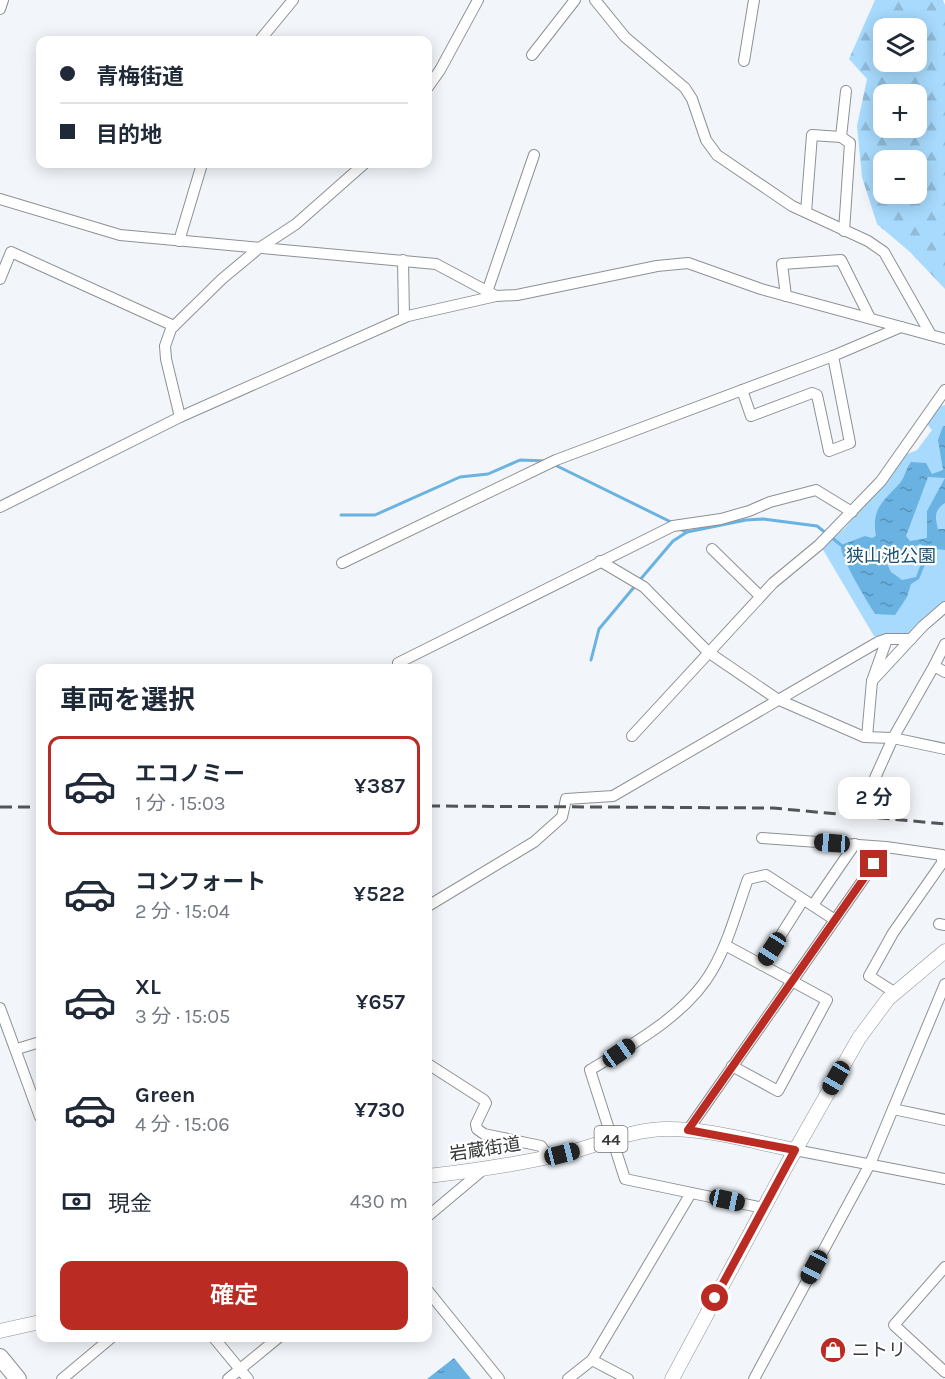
<!DOCTYPE html>
<html lang="ja">
<meta charset="utf-8">
<style>
:root{--surface:#fff;--page:#f6f6f7;--text:#1f2937;--muted:#747a83;--line:#e0e1e3;--accent:#ba2c23}
body{margin:0;font-family:Karla,"Noto Sans JP",sans-serif;background:var(--page);color:var(--text);height:100vh;display:flex;flex-direction:column;font-size:22px;white-space:nowrap}
*{box-sizing:border-box;margin:0}
p{font-size:20px;color:var(--muted)}
.icon{flex:none;width:33px;height:33px;fill:none;stroke:currentColor;stroke-width:2;stroke-linecap:round;stroke-linejoin:round}
.map{position:relative;flex:1;overflow:hidden}
.details{position:absolute;left:36px;top:664px;width:396px;height:678px;display:flex;flex-direction:column;background:var(--surface);border-radius:12px;box-shadow:0 3px 15px #0003}
.details>*{flex:none}
.guide{position:absolute;left:36px;top:36px;width:396px;height:132px;border-radius:12px;box-shadow:0 3px 15px #0003;display:grid;align-content:center;height:132px;padding:0 24px;background:var(--surface)}
.buttons{position:absolute;left:873px;top:18px;display:grid;gap:12px}
.buttons a{display:grid;place-items:center;width:54px;height:54px;border-radius:12px;background:var(--surface);box-shadow:0 3px 15px #0003;font-size:30px}
.end{position:absolute;width:27px;height:27px;margin:-14px;border:8px solid #ba2c23;background:#fff;box-shadow:0 0 0 3px #fff}
.from{border-radius:50%}
.bubble{position:absolute;height:42px;border-radius:12px;background:var(--surface);box-shadow:0 3px 15px #0003;font-size:20px;font-weight:600;line-height:42px;text-align:center}
.car{position:absolute;width:18px;height:36px;margin:-18px -9px;border-radius:8px;box-shadow:0 0 4px 2px #0007;background:linear-gradient(#222 24%,#8ab4d8 0 40%,#222 0 76%,#8ab4d8 0 86%,#222 0)}
.guide b{display:flex;align-items:center;gap:21px;height:57px;font-size:22px}
.guide b+b{border-top:2px solid var(--line)}
.guide i{width:15px;height:15px;background:var(--text)}
ul{padding:0;list-style:none}
li{display:flex;align-items:center;gap:18px;height:99px;margin:0 12px 9px;padding:0 12px;border:3px solid transparent;border-radius:12px}
li div{flex:1}
li b{display:block;font-size:22px}
li em{font-style:normal;font-weight:600}
li.active{border-color:var(--accent)}
li>.icon{width:54px;height:54px;stroke-width:1.5}
h2{padding:0 24px;font-size:27px;line-height:72px}
.pay{display:flex;align-items:center;gap:15px;height:66px;padding:0 24px;font-size:22px}
.pay p{margin-inline-start:auto}
.action{display:flex;gap:12px;margin-top:auto;padding:12px 24px}
.action a{flex:1;height:69px;border-radius:12px;background:var(--accent);color:#fff;font-size:24px;font-weight:600;line-height:69px;text-align:center}
.map>svg:first-child{display:block}
.forest{fill:url(#forest-firs);fill-rule:evenodd}
.park{fill:#a7dafd}
.water{fill:url(#water-ripples);fill-rule:evenodd}
.lines{fill:none;stroke-linecap:round;stroke-linejoin:round}
.stream{stroke:#6ab2e1;stroke-width:3}
.minor-casing{stroke:#8d9194;stroke-width:12}
.major-casing{stroke:#8d9194;stroke-width:15}
.highway-casing{stroke:#8d9194;stroke-width:18}
.minor{stroke:#fff;stroke-width:10}
.major{stroke:#fff;stroke-width:14}
.highway{stroke:#fff;stroke-width:16}
.rail{stroke:#525455;stroke-width:3;stroke-dasharray:12 6;stroke-linecap:butt}
.route{stroke:#ba2c23;stroke-width:8}
.labels{text-anchor:middle;dominant-baseline:central;stroke-width:4.5;stroke-linejoin:round;paint-order:stroke}
.shield{fill:#fff;stroke:#727474;stroke-width:1.5}
.shield-label{font-size:16px;font-weight:bold;fill:#363839}
.park-label{font-size:18px;fill:#1a5171;stroke:#fff}
.street-label{font-size:18px;fill:#363839;stroke:#fff}
.poi-label{font-size:18px;fill:#363839;stroke:#fff;text-anchor:start}
</style>
<div class="map">
<svg width="945" height="1379" viewBox="0 0 945 1379">
<defs>
<pattern id="forest-firs" width="22" height="20" patternUnits="userSpaceOnUse" patternTransform="scale(1.5)"><rect width="22" height="20" fill="#a7dafd"/><path d="M5 1l3.5 6h-7zM16 11l3.5 6h-7z" fill="#90bcda"/></pattern>
<pattern id="water-ripples" width="26" height="14" patternUnits="userSpaceOnUse" patternTransform="scale(1.5)"><rect width="26" height="14" fill="#6ab2e1"/><path d="M2 4q2-2 4 0t4 0M15 11q2-2 4 0t4 0" fill="none" stroke="#5892b7"/></pattern>
</defs>
<rect width="100%" height="100%" fill="#f2f6fa"/>
<path class="forest" d="M875 0H943L945 5V289L910 252 877 224 862 177 857 126 867 79 849 59ZM884 28H916V62H884ZM884 94H916V128H884ZM884 160H916V194H884Z"/>
<polygon class="park" points="945,405 945,602 906,636 874,636 822,548 845,528 905,455 917,450 932,430 927,424 937,407"/>
<g class="water">
<path d="M943 426H945V503C934 510 935 517 938 529H945V550L937 549 930 553 919 579 911 584 907 597 895 615 875 614C867 601 839 556 841 545L865 536 872 538 876 536C871 508 883 502 900 483 905 477 906 468 911 462L926 463 932 474 943 470 938 440ZM928 477 945 478 927 511V538L910 541 906 536ZM920 544 924 546 925 553 916 577 902 580 891 572 880 550 884 546 898 553Z"/>
<polygon points="454,1358 471,1379 427,1379"/>
</g>
<g class="lines">
<g class="stream">
<polyline points="553,464 673,523"/>
<polyline points="341,515 375,515 460,477 488,474 520,460 547,461"/>
<polyline points="677,528 687,532 746,520 763,519 817,526 841,545"/>
<polyline points="639,581 673,541 687,532"/>
<polyline points="591,660 599,629 635,586"/>
</g>
<g class="minor-casing">
<g id="minor">
<polyline points="595,0 625,37 685,88 692,99 706,140 717,155 792,206 868,241 884,252 931,335"/>
<polyline points="0,9 3,0"/>
<polyline points="260,40 293,0"/>
<polyline points="532,55 575,0"/>
<polyline points="744,61 754,0"/>
<polyline points="428,87 440,70 478,0"/>
<polyline points="0,199 120,235 436,264 496,296"/>
<polyline points="806,212 812,135 841,137"/>
<polyline points="844,231 850,143 841,137 846,91"/>
<polyline points="179,241 202,164"/>
<polyline points="403,260 404,317"/>
<polyline points="0,279 11,252 174,326"/>
<polyline points="487,292 534,155"/>
<polyline points="786,296 782,264 841,260 870,318"/>
<polyline points="742,390 751,416 812,393 817,395 829,451 850,443 833,356"/>
<polyline points="180,417 166,359 165,346 171,329 222,279 258,249 296,224 364,164"/>
<polyline points="0,507 180,417 408,316 496,296 517,295 657,266 688,263 761,289 945,339"/>
<polyline points="712,549 760,596"/>
<polyline points="600,561 644,587 708,652 777,699 864,737 893,738 945,749"/>
<polyline points="342,563 556,460 833,356 901,327"/>
<polyline points="945,644 934,666 945,672"/>
<polyline points="398,663 673,526 721,519 749,511 770,502 816,490 852,512"/>
<polyline points="872,681 923,626 945,607"/>
<polyline points="632,736 773,583 819,545 881,481 945,390"/>
<polyline points="867,737 872,681 887,639"/>
<polyline points="875,778 893,738 934,666"/>
<polyline points="762,838 886,847 942,855 942,863 893,933 869,976 894,992"/>
<polyline points="813,905 855,844"/>
<polyline points="428,906 534,842 562,817 566,799 613,796 878,642 887,639 911,639"/>
<polyline points="939,924 945,925"/>
<polyline points="725,945 827,1000 778,1091 732,1066"/>
<polyline points="762,965 803,900"/>
<polyline points="0,1008 40,1117"/>
<polyline points="17,1049 40,1042"/>
<polyline points="428,1064 484,1100 486,1103 476,1124 477,1129 484,1134 541,1146 549,1157"/>
<polyline points="893,1109 945,1120"/>
<polyline points="688,1130 886,847"/>
<polyline points="795,1150 945,1179"/>
<path d="M763 1208 625 1179 590 1070C633 1044 688 1014 713 969 729 941 737 909 748 879L766 875 835 920"/>
<polyline points="428,1216 484,1169"/>
<polyline points="945,1267 894,1325 945,1372"/>
<polyline points="428,1291 499,1379"/>
<polyline points="214,1338 248,1379"/>
<polyline points="592,1360 628,1379"/>
<polyline points="62,1379 111,1338"/>
<polyline points="228,1379 278,1338"/>
<polyline points="568,1379 592,1360 691,1193"/>
<polyline points="754,1379 870,1164 945,984"/>
</g>
</g>
<g class="major-casing">
<g id="major">
<path d="M428 1176C473 1171 518 1164 563 1154 597 1146 629 1130 664 1129 707 1128 753 1142 795 1150"/>
<polyline points="0,1331 40,1322"/>
<polyline points="672,1379 788,1163 859,1038 888,999 945,951"/>
</g>
</g>
<g class="highway-casing">
<polyline id="highway" points="0,1357 18,1379"/>
</g>
<use href="#minor" class="minor"/>
<use href="#major" class="major"/>
<use href="#highway" class="highway"/>
<g class="rail">
<polyline points="428,806 773,808 945,824"/>
<polyline points="0,807 40,807"/>
</g>
</g>
<g class="lines">
<polyline class="route" points="715,1298 795,1150 688,1130 874,864"/>
</g>
<defs>
<g id="shop-disc" transform="scale(1.35)"><circle r="9.5" fill="#ba2c23" stroke="#fff"/><path d="M-5-2.5h2.3a2.7 3.5 0 0 1 5.4 0H5L5.5 6h-11ZM-1.5-2.5h3a1.5 2.3 0 0 0-3 0Z" fill="#fff"/></g>
</defs>
<g fill-rule="evenodd">
<use href="#shop-disc" x="833" y="1350"/>
</g>
<g class="labels">
<rect class="shield" x="594.5" y="1126" width="33" height="26" rx="4.5"/>
<g class="shield-label">
<text x="611" y="1139">44</text>
</g>
<g class="park-label">
<text x="891" y="556">狭山池公園</text>
</g>
<g class="street-label">
<text transform="translate(485 1149) rotate(-9)">岩蔵街道</text>
</g>
<g class="poi-label">
<text x="852" y="1350">ニトリ</text>
</g>
</g>
</svg>
<div class="buttons">
<a><svg class="icon" aria-label="layers" viewBox="0 0 24 24"><path d="M12 4l9 5-9 5-9-5zM3 14l9 5 9-5"/></svg></a>
<a>+</a>
<a>−</a>
</div>
<i class="end from" style="left:715px;top:1298px"></i>
<i class="end" style="left:874px;top:864px"></i>
<div class="bubble" style="left:838px;top:777px;width:72px">2 分</div>
<i class="car" style="left:832px;top:843px;rotate:274deg"></i>
<i class="car" style="left:772px;top:949px;rotate:213deg"></i>
<i class="car" style="left:619px;top:1053px;rotate:55deg"></i>
<i class="car" style="left:836px;top:1078px;rotate:210deg"></i>
<i class="car" style="left:562px;top:1154px;rotate:76deg"></i>
<i class="car" style="left:727px;top:1200px;rotate:102deg"></i>
<i class="car" style="left:814px;top:1267px;rotate:208deg"></i>
<div class="guide">
<b><i class="from"></i>青梅街道</b>
<b><i></i>目的地</b>
</div>
<section class="details">
<h2>車両を選択</h2>
<ul>
<li class="active"><svg class="icon" aria-label="car" viewBox="0 0 24 24"><path d="M5 17H2v-5l4-1 3-4h7l3 4 3 1v5h-3M9 17h6M6 11h13"/><circle cx="7" cy="17" r="2"/><circle cx="17" cy="17" r="2"/></svg><div><b>エコノミー</b><p>1 分 · 15:03</p></div><em>¥387</em></li>
<li><svg class="icon" aria-label="car" viewBox="0 0 24 24"><path d="M5 17H2v-5l4-1 3-4h7l3 4 3 1v5h-3M9 17h6M6 11h13"/><circle cx="7" cy="17" r="2"/><circle cx="17" cy="17" r="2"/></svg><div><b>コンフォート</b><p>2 分 · 15:04</p></div><em>¥522</em></li>
<li><svg class="icon" aria-label="car" viewBox="0 0 24 24"><path d="M5 17H2v-5l4-1 3-4h7l3 4 3 1v5h-3M9 17h6M6 11h13"/><circle cx="7" cy="17" r="2"/><circle cx="17" cy="17" r="2"/></svg><div><b>XL</b><p>3 分 · 15:05</p></div><em>¥657</em></li>
<li><svg class="icon" aria-label="car" viewBox="0 0 24 24"><path d="M5 17H2v-5l4-1 3-4h7l3 4 3 1v5h-3M9 17h6M6 11h13"/><circle cx="7" cy="17" r="2"/><circle cx="17" cy="17" r="2"/></svg><div><b>Green</b><p>4 分 · 15:06</p></div><em>¥730</em></li>
</ul>
<div class="pay"><svg class="icon" aria-label="cash" viewBox="0 0 24 24"><path d="M3 7h18v10H3z"/><circle cx="12" cy="12" r="2"/></svg>現金<p>430 m</p></div>
<div class="action"><a>確定</a></div>
</section>
</div>
